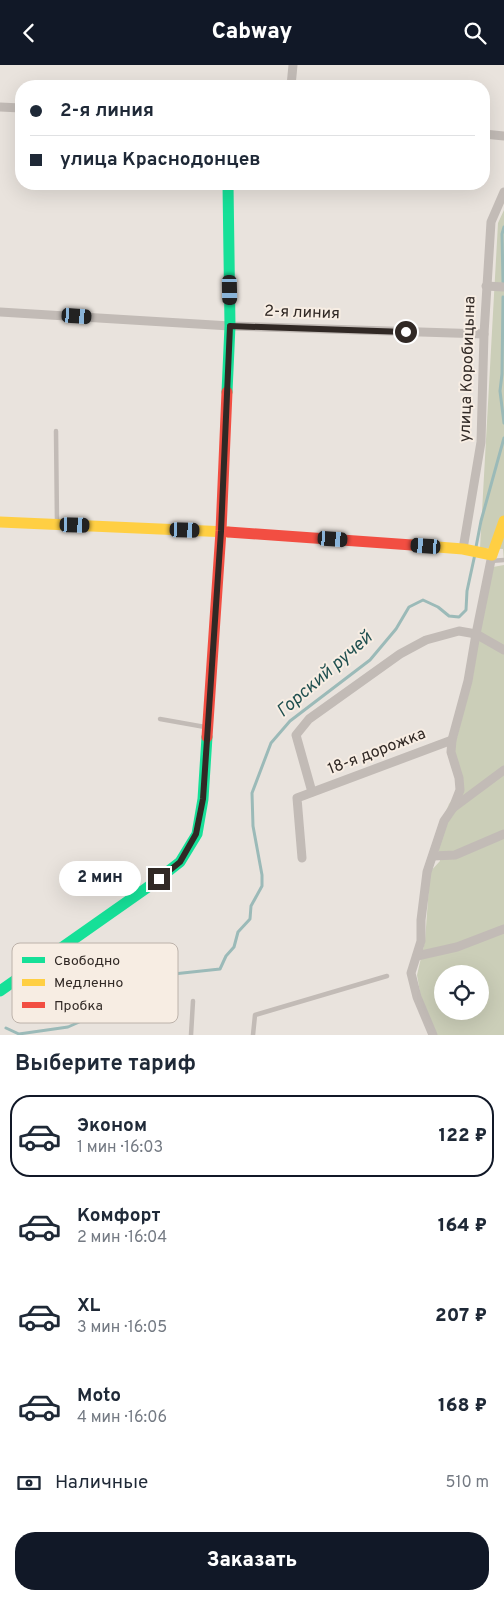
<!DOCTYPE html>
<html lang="ru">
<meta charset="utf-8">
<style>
:root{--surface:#fff;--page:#f2f2f3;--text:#1f2937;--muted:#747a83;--line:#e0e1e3;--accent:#111827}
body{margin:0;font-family:Overpass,sans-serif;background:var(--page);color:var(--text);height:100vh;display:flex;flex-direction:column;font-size:19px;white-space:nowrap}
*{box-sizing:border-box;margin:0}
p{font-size:16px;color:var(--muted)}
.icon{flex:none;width:28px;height:28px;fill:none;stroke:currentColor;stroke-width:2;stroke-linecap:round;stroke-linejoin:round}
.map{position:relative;height:970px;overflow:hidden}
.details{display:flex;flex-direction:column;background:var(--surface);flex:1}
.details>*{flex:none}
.banner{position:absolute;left:15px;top:15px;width:475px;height:110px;border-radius:20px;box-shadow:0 5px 20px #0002;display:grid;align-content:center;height:110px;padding:0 15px;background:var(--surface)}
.fabs{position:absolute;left:434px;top:900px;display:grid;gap:10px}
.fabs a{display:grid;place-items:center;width:55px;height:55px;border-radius:50%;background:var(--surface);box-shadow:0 5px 20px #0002;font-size:25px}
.end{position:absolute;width:22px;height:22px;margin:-11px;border:6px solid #312925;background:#fff;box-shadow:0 0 0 2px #fff}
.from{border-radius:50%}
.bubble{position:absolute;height:35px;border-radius:18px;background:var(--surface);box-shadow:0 5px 20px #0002;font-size:16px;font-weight:800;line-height:35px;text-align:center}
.car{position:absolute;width:15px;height:30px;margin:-15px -8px;border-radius:6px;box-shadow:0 0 4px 1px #0007;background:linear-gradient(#222 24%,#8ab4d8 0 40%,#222 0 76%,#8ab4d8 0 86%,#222 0)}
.banner b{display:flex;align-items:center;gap:18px;height:48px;font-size:19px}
.banner b+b{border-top:1px solid var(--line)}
.banner i{width:12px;height:12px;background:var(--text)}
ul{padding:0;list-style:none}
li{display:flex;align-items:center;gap:15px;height:82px;margin:0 10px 8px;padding:0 5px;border:2px solid transparent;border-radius:20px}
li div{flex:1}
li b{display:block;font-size:19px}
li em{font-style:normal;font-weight:800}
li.on{border-color:var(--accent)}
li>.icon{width:45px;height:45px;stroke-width:1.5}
h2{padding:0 15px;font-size:22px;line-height:60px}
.pay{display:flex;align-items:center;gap:12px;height:55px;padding:0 15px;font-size:19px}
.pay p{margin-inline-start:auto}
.cta{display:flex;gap:10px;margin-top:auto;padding:10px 15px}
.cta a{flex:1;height:58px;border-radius:20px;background:var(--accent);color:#fff;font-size:20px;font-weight:800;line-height:58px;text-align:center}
header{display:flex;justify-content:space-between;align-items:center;height:65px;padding:0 15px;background:var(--accent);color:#fff;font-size:22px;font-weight:800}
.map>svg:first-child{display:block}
.green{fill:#cbceb8;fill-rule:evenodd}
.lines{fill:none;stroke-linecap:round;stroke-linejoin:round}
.stream{stroke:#9bbab8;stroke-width:3}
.lane{stroke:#c2bbb6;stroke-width:4.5}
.street{stroke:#c2bbb6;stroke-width:9}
.fast{stroke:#16e098;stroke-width:11}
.slow{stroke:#ffcf43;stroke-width:11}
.jam{stroke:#f24e42;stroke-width:11}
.route{stroke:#312925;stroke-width:6}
.labels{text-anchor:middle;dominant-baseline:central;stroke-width:4;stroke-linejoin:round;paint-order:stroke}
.street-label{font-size:16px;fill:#312925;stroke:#f7ede3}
.water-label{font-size:18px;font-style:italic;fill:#1f4f4f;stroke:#f7ede3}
.key{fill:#f7ede3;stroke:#bcb2aa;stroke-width:1}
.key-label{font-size:14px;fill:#312925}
</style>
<header><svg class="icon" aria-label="back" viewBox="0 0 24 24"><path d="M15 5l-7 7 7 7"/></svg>Cabway<svg class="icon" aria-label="search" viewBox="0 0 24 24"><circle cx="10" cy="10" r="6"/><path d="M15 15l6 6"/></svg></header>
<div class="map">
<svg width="504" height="970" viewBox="0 0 504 970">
<rect width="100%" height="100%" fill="#e9e3dd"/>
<g class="green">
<polygon points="504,145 504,497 503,484 480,483 498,158"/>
<path d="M504 500V970H437L421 933 417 910 425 876 430 807 440 796 437 768 449 739 463 721 454 684 473 610 483 547 493 502ZM442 909H480V946H442Z"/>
</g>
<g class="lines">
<g class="stream">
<polyline points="503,217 502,169 504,162"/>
<polyline points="503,232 502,309 500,326 504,358"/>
<polyline points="476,482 481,456 504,373"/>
<polyline points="6,963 19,969 68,962 86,954 95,941 118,920 136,913 220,904 226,891 234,882 238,867 250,854 251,841 262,821 262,810 253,761 252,728 271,678 290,656 370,595 396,564 409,542 423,535 438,542 449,551 459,552 466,545 467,526 475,489"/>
</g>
<g class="lane">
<polyline points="56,366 57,458"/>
<polyline points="490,496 504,495"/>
<polyline points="160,654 205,662"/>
<polyline points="191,970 193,936"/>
<polyline points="253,970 255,950 387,911"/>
</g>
<g class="street">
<polyline points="291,21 293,0"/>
<polyline points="0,42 21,43"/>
<polyline points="484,69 504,71"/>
<polyline points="486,221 504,222"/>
<polyline points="0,247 230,261 484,269"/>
<polyline points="463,484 481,377 484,269 491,157 504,127"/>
<polyline points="312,727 296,670 309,654 400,589 426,575 459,566 476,569 504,585"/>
<polyline points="453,743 504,705"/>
<polyline points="433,791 455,790 504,769"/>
<polyline points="302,793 297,733 452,675"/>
<polyline points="417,891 457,882 504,864"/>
<polyline points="433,970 417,932 411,908 421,876 421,855 427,807 444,756 453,743 460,725 459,713 451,687 452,675 468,616 476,569 492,490"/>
</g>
<g class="fast">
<polyline points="227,327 230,261 228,119"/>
<polyline points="0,926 148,822 180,797 197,769 203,734 207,672"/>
</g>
<g class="slow">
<polyline points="0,457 228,467"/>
<polyline points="412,480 463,484 492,490 504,456"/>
</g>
<g class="jam">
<polyline points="228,467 412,480"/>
<polyline points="207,672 221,466 227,327"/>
</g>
</g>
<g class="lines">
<polyline class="route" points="159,814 180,797 196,769 203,734 221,466 230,261 406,267"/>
</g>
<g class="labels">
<g class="street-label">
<text transform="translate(302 248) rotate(2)">2-я линия</text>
<text transform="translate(468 304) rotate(-88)">улица Коробицына</text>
<text transform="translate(377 687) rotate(-21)">18-я дорожка</text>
</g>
<g class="water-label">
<text transform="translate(325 610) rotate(-41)">Горский ручей</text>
</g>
</g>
<rect x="12" y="878" width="166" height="80" rx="8" class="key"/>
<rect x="22" y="892" width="23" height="6" fill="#16e098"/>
<rect x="22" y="914" width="23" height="7" fill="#ffcf43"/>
<rect x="22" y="937" width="23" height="6" fill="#f24e42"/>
<g class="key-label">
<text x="54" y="900">Свободно</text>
<text x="54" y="922">Медленно</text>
<text x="54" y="945">Пробка</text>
</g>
</svg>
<div class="fabs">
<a><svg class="icon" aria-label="locate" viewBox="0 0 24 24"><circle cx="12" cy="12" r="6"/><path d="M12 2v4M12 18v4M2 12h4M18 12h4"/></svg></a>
</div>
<i class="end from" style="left:406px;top:267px"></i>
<i class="end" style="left:159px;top:814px"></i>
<div class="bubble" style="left:59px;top:796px;width:82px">2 мин</div>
<i class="car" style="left:230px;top:225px;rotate:179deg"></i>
<i class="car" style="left:77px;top:251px;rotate:94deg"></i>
<i class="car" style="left:75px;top:460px;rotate:92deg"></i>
<i class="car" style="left:185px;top:465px;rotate:92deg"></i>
<i class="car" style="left:333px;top:474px;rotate:94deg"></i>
<i class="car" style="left:426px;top:481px;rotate:274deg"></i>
<div class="banner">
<b><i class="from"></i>2-я линия</b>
<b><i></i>улица Краснодонцев</b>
</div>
</div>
<section class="details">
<h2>Выберите тариф</h2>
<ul>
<li class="on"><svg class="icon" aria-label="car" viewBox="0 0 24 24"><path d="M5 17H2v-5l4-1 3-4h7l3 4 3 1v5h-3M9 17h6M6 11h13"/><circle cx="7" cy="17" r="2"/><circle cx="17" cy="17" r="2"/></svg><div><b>Эконом</b><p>1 мин · 16:03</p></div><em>122 ₽</em></li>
<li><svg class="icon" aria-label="car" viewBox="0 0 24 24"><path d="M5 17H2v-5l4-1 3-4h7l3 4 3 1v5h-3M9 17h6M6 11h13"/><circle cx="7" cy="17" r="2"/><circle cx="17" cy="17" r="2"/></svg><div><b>Комфорт</b><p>2 мин · 16:04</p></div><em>164 ₽</em></li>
<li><svg class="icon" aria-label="car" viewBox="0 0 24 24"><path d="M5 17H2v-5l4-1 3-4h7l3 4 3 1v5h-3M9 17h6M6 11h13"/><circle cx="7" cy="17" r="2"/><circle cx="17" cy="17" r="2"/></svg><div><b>XL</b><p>3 мин · 16:05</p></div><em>207 ₽</em></li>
<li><svg class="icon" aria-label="car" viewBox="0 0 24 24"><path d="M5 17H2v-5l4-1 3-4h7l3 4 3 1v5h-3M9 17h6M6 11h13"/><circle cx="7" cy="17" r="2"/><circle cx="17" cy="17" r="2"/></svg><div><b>Moto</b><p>4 мин · 16:06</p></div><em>168 ₽</em></li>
</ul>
<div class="pay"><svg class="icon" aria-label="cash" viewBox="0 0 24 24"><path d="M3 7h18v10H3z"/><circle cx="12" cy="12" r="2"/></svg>Наличные<p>510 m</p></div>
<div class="cta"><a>Заказать</a></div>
</section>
